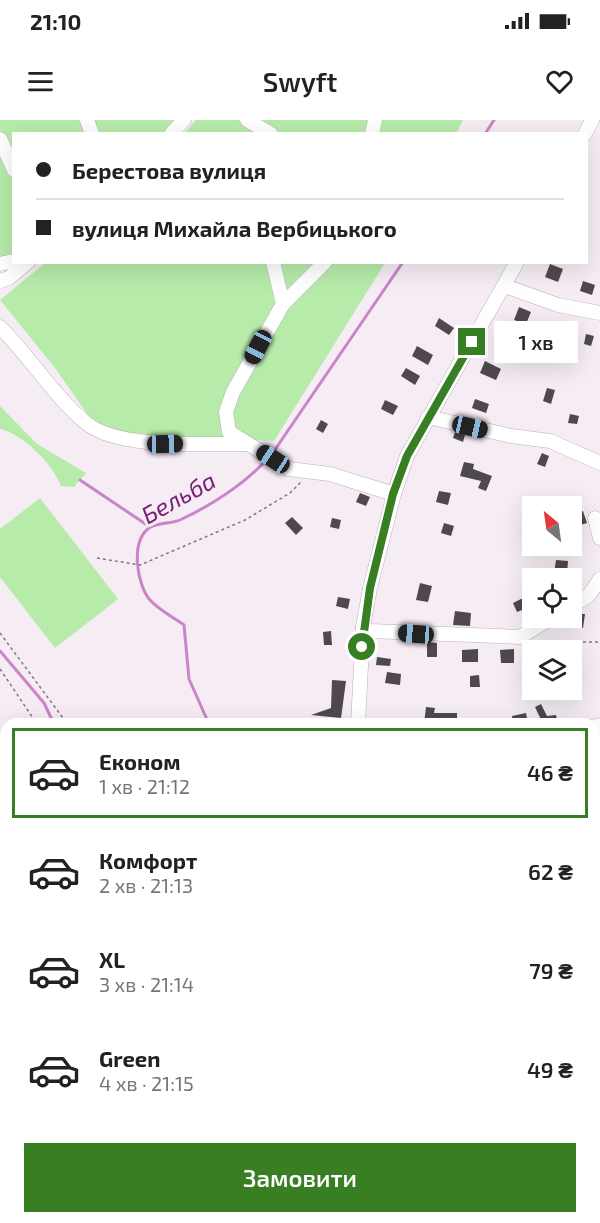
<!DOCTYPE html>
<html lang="uk">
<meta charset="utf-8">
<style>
:root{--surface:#fff;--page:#f2f2f2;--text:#222;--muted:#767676;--line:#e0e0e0;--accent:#387f23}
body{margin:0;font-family:"Exo 2",sans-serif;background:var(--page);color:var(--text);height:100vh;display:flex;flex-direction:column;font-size:22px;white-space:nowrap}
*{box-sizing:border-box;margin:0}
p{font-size:20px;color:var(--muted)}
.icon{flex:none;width:33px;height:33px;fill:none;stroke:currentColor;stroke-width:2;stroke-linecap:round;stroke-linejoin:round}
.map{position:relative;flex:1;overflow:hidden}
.details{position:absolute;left:0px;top:598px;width:600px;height:506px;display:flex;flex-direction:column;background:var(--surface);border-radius:18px 18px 0 0;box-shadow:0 6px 24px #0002}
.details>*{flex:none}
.hud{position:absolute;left:12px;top:12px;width:576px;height:132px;border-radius:0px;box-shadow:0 6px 24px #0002;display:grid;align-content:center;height:132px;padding:0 24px;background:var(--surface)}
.needle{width:39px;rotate:331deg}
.fabs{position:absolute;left:522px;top:376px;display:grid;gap:12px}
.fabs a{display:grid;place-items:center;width:60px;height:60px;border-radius:0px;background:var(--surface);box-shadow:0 6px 24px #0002;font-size:30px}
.end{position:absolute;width:27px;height:27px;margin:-14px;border:8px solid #387f23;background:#fff;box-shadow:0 0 0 3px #fff}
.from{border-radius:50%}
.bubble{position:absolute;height:42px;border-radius:0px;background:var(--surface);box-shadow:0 6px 24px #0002;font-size:20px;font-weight:600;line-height:42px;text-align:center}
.car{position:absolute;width:18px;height:36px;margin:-18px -9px;border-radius:8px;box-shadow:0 0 4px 2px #0007;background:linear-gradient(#222 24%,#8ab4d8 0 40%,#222 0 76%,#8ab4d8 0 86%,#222 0)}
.hud b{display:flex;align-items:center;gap:21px;height:57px;font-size:22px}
.hud b+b{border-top:2px solid var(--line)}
.hud i{width:15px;height:15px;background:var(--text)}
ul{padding:10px 0 0;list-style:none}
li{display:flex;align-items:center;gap:18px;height:90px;margin:0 12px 9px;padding:0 12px;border:3px solid transparent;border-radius:0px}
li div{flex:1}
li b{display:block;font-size:22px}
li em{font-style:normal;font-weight:600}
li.active{border-color:var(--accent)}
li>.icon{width:54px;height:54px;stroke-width:1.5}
.primary-button{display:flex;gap:12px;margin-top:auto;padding:12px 24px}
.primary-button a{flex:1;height:69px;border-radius:0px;background:var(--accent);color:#fff;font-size:24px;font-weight:600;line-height:69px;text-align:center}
.status{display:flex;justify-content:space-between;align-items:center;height:42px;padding:0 30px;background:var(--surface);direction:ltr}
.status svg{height:16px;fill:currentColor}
header{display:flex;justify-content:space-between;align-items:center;height:78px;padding:0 24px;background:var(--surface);font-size:27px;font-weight:600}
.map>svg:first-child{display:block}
.green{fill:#b7ebaa}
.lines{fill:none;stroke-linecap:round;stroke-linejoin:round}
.stream{stroke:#cc83c8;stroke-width:3}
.building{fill:#50484f}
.minor-casing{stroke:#bab2ba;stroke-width:15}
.path{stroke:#7f797e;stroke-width:1.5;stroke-dasharray:3 3;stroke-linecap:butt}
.minor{stroke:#fff;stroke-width:14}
.route{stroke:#387f23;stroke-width:8}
.labels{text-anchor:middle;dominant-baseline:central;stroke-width:6;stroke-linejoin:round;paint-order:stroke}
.water-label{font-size:24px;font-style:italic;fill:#782177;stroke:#f5ecf4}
</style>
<div class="status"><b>21:10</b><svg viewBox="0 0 49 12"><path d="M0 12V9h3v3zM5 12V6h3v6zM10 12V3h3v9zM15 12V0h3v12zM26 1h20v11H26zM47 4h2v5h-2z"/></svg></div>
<header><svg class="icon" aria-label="menu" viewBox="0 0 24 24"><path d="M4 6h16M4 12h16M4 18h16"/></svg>Swyft<svg class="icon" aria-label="heart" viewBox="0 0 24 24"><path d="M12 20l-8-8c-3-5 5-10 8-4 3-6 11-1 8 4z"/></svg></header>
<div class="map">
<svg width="600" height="1103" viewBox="0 0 600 1103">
<rect width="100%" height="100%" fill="#f5ecf4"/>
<g class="green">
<polygon points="0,0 178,0 165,13 14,14 13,133 0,138"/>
<polygon points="196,0 463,0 456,14 184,14"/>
<polygon points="45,143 385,143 274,321 207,318 165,320 107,309 88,295 55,248 0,180"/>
<path d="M0 286 37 324 86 353 74 367 61 366C53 344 23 314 0 309Z"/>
<polygon points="40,378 118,479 55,528 0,457 0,409"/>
</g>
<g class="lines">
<g class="stream">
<polyline points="485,14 494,0"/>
<polyline points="272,334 403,142"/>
<polyline points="80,360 150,407"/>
<polyline points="0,531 44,583 54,604"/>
<path d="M209 604 189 559 184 505C173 497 159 490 150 480 137 465 130 422 149 408 157 402 171 404 180 400 210 386 245 364 267 339"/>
<polyline points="269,1098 272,1103"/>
<polyline points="395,1098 396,1103"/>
</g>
</g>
<g class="building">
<polygon points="550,144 563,149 558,162 545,157"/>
<polygon points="583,161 595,165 592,175 580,171"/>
<polygon points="519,187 531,192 526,204 514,200"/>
<polygon points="439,198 454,208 449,215 435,206"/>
<polygon points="586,214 594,216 591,226 584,224"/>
<polygon points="501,219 519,225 515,233 498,227"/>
<polygon points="559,220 568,224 564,233 555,230"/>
<polygon points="417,226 433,235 428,245 412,236"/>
<polygon points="485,241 501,249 496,260 480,253"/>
<polygon points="406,248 420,256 415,265 401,256"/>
<polygon points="547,268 555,270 551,284 543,281"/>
<polygon points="475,279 489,284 486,293 472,288"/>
<polygon points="385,280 398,286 393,295 381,289"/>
<polygon points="570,294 579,296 577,304 568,303"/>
<polygon points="321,300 328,304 323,313 316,309"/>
<polygon points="455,312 465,315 463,322 453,318"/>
<polygon points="542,333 549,336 545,347 537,344"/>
<polygon points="464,342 474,344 473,349 492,356 486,371 478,368 481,361 460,356"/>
<polygon points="439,371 451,373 448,385 436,382"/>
<polygon points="360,373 370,377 366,386 356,382"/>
<polygon points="583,391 587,403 574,407 572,395"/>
<polygon points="292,397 303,408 296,415 285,403"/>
<polygon points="332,398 341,400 339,409 330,407"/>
<polygon points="444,403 454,406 451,416 441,413"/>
<polygon points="556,440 568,441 567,455 554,454"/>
<polygon points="420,463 432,466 428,482 416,480"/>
<polygon points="338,477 350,479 348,489 336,486"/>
<polygon points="523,478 527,488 517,492 513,483"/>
<polygon points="455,491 471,493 470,506 453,505"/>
<polygon points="577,494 585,494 583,508 570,506 572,495"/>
<polygon points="331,511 332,525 324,525 323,512"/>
<polygon points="427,522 437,523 437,537 427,537"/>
<polygon points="478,529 478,542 462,542 462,530"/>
<polygon points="514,529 514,543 501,543 500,530"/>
<polygon points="377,537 391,539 390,546 376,545"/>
<polygon points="387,552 401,554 400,565 385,563"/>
<polygon points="479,555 480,567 470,567 470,556"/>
<polygon points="332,560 346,561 341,598 311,595 331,588"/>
<polygon points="541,584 547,596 556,595 558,604 543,604 535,587"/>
<polygon points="426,587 435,588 434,593 457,593 457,601 434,601 434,604 424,604"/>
<polygon points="526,593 528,604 513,604 512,596"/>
</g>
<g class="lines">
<g class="minor-casing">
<g id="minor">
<polyline points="87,0 92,14"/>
<polyline points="247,0 271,14"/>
<polyline points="171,14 184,0"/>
<polyline points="372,14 375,0"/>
<polyline points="585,14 592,0"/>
<polyline points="0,19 14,50"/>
<polyline points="273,142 283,184 233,272 226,292 229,312 289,349 330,354 394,374"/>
<polyline points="0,144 14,141"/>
<polyline points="0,161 9,158 28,142"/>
<polyline points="505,166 558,185 600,193"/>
<polyline points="283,184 325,142"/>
<path d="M0 207C30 237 53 275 86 303 119 330 205 323 247 324"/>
<polyline points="428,297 511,316 550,321 600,343"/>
<polyline points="595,398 600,418"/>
<polyline points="572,486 589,475 600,459"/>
<polyline points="363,507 370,511 520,517 551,498"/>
<polyline points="358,604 363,507 370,468 394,374 407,336 517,142"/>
<polyline points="600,605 595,606 600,672"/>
<polyline points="594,819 600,755"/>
<polyline points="594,932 600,932"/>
<polyline points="594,1045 600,1065"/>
<polyline points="403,1098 404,1103"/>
<polyline points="539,1098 541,1103"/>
</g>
</g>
<g class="path">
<polyline points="97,438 140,445 245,400 290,373 301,362"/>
<polyline points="0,513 63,598 73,604"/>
<polyline points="535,522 600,522"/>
<polyline points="0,549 37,604"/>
<polyline points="253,1098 255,1103"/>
<polyline points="333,1098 335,1103"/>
</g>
<use href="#minor" class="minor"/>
</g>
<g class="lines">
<polyline class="route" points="362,527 370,468 393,374 407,336 472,222"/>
</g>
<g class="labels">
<g class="water-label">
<text transform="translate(178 377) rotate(-29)">Бельба</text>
</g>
</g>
</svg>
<div class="fabs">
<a><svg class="needle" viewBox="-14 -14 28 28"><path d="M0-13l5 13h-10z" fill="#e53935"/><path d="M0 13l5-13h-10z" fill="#767676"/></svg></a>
<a><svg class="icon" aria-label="locate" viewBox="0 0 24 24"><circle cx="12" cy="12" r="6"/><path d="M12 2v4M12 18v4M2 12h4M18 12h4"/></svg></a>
<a><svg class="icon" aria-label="layers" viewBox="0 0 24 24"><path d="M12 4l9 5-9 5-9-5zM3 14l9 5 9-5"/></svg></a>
</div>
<i class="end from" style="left:362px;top:527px"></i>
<i class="end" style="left:472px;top:222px"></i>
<div class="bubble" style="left:494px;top:201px;width:84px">1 хв</div>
<i class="car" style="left:258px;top:227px;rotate:208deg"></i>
<i class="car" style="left:470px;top:307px;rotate:103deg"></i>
<i class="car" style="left:165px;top:324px;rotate:89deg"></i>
<i class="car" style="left:273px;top:339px;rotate:303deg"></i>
<i class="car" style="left:416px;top:514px;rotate:274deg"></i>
<div class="hud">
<b><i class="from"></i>Берестова вулиця</b>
<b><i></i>вулиця Михайла Вербицького</b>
</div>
<section class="details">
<ul>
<li class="active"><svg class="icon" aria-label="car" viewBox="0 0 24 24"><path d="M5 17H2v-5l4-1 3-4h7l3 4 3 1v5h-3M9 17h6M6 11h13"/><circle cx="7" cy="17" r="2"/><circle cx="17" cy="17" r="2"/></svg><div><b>Економ</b><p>1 хв · 21:12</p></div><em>46 ₴</em></li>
<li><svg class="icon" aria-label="car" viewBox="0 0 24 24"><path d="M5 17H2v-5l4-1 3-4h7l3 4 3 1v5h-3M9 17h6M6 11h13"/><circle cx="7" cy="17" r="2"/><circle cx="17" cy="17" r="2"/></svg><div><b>Комфорт</b><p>2 хв · 21:13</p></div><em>62 ₴</em></li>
<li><svg class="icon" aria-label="car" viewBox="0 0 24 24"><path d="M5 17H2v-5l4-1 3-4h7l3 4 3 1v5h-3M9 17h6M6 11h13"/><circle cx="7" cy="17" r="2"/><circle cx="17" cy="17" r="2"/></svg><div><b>XL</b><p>3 хв · 21:14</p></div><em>79 ₴</em></li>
<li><svg class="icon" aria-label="car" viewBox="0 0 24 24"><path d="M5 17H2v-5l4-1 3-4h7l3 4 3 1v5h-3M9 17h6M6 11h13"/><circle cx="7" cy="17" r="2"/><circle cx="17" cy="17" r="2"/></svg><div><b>Green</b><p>4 хв · 21:15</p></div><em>49 ₴</em></li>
</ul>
<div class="primary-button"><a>Замовити</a></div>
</section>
</div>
